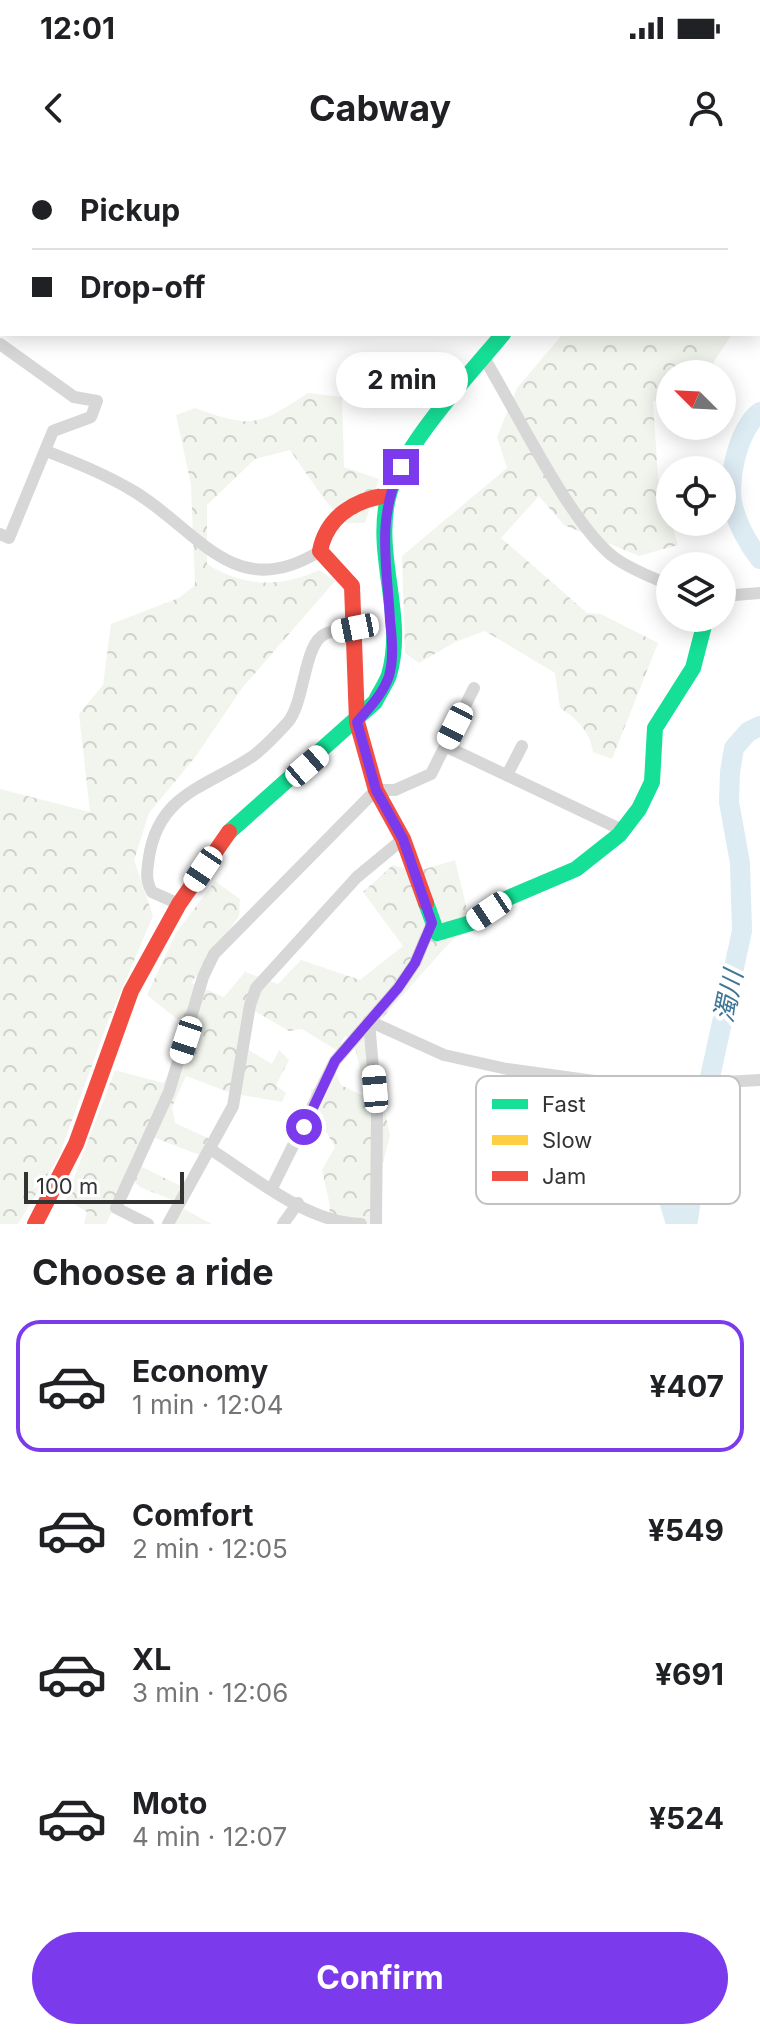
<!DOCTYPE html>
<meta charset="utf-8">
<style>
:root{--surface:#fff;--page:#f2f2f2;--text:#202124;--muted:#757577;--line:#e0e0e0;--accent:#7c3aed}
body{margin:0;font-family:Inter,"Noto Sans JP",sans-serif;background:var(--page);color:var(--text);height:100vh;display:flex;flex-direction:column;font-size:30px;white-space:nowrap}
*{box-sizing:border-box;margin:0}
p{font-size:26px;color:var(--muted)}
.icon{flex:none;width:44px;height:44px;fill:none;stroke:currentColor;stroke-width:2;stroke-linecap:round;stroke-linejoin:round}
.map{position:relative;height:1064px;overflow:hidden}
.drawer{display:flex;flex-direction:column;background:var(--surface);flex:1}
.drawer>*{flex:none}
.banner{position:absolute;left:0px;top:0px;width:760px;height:176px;box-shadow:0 4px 20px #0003;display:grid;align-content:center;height:176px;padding:0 32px;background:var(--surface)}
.needle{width:52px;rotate:294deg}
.buttons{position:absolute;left:656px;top:200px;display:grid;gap:16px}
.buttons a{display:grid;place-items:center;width:80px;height:80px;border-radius:50%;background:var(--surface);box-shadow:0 4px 20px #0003;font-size:40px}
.scale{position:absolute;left:24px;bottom:20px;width:160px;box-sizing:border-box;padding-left:8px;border:4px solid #333;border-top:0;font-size:22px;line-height:28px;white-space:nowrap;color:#333;-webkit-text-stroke:6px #fff;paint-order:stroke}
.end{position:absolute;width:36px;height:36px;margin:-18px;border:10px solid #7c3aed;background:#fff;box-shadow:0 0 0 4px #fff}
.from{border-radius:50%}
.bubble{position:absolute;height:56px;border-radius:28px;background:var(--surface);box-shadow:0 4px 20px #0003;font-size:26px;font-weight:700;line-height:56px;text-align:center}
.car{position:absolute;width:24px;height:48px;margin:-24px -12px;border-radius:10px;box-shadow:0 0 6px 2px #0007;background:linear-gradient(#fff 24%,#345 0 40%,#fff 0 76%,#345 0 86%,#fff 0)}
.banner b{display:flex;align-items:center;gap:28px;height:76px;font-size:30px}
.banner b+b{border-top:2px solid var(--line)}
.banner i{width:20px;height:20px;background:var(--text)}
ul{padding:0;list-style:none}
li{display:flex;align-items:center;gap:24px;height:132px;margin:0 16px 12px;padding:0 16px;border:4px solid transparent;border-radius:24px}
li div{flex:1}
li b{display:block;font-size:30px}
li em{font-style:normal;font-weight:700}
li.current{border-color:var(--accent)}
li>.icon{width:72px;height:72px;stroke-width:1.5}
h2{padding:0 32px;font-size:36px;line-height:96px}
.cta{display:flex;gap:16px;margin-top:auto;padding:16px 32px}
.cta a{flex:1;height:92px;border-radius:48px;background:var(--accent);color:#fff;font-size:32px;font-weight:700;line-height:92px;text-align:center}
.status{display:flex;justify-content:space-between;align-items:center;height:56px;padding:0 40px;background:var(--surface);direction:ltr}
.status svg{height:22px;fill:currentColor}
header{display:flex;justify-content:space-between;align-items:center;height:104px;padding:0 32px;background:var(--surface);font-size:36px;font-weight:700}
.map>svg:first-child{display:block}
.forest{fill:url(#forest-crowns)}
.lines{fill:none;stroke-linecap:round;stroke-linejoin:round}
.river{stroke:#ddebf3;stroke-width:20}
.street{stroke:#d7d7d7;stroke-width:12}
.fast{stroke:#16e098;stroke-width:16}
.slow{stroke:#ffcf43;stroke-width:16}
.jam{stroke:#f24e42;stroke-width:16}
.route{stroke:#7c3aed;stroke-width:10}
.labels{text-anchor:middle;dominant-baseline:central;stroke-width:8;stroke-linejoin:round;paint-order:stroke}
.water-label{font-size:26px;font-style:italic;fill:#3f7597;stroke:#fff}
.key{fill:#fff;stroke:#c2c2c2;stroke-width:2}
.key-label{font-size:22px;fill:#333}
</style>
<div class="status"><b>12:01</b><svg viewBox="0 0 49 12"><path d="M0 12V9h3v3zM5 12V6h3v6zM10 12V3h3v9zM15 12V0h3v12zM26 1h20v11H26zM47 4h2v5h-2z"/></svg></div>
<header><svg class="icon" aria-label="back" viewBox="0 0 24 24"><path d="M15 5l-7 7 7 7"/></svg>Cabway<svg class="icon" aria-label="person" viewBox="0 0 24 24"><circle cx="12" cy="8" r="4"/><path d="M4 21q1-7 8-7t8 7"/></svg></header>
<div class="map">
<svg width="760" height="1064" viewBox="0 0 760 1064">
<defs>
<pattern id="forest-crowns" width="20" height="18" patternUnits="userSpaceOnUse" patternTransform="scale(2)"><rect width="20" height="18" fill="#f1f5ed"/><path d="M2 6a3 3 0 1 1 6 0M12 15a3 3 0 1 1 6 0" fill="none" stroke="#cfd2cc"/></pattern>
</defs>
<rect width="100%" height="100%" fill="#fff"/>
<g class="forest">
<path d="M563 174H732L706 214H670V235L653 242 658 317 678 385 639 396 564 365 539 336 501 378 587 453 601 454 658 483 612 599 593 592C590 571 577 559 560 548L555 513 485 471 455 482 419 503 405 493 402 396 507 308 497 277 517 228Z"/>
<path d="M308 233 342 237 344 307 379 319 365 363H346L324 339 290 290 255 299 207 345V404C243 427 281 428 319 410L335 421 242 528 196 596 149 653 134 700 153 756 107 864 59 996 18 1064H0V629L90 652 79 554 103 525 111 464 179 438 195 425 191 325 176 255 195 248C251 268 257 267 308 233Z"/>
<polygon points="455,700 472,770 452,780 368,874 390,975 370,1053 375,1064 328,1064 330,1046 322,1010 335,987 327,973 313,964 311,930 330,921 334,908 341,925 367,938 352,875 344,877 338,891 302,869 289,871 246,846 240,885 272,904 279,890 289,900 276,925 286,933 282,942 231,933 186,916 172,947 175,963 210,979 202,996 153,977 140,1006 185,1028 177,1042 140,1027 129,1017 106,1064 84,1064 87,1052 66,1039 115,910 163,923 197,875 147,835 176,773 215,721 240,739 239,756 191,823 224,837 245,812 278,824 301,800 360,820 403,786 363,732 393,705 415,712"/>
<polygon points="184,1049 212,1064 174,1064"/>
</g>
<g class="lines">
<g class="river">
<path d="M760 252C738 269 725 324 734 350 739 367 749 385 760 399"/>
<polyline points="676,1064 668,1037 688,1060 705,940 742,771 740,703 729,642 730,612 734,588 748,572 760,566"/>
</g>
<g class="street">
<polyline points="0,184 74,237 97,241 91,257 53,271 9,378 0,374"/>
<path d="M484 198C515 248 571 366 615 398 632 410 651 417 670 425"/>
<path d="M46 291C77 303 107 315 135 332 200 372 235 444 320 391"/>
<polyline points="722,436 760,433"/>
<polyline points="445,586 622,670"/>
<polyline points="507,615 522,586"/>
<path d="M179 744 152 732C145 719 147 712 149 697 159 633 207 627 253 596 265 587 278 573 288 562 305 541 304 483 325 474 333 470 345 470 355 468"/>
<polyline points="369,861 444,895 507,909 638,927 760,920"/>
<polyline points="369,861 377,956 376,1064"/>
<path d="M210 989C254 1017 307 1063 361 1064"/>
<polyline points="272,1028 335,901 398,828 415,803 432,763"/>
<polyline points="148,1064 116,1048 169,932 203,817 214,794 376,630 395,630 431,614 474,528"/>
<polyline points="168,1064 233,946 250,845 256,828 357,717 403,679"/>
<polyline points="283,1064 298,1043"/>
</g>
<g class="fast">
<path d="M229 672 375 542C379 533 386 524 389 515 406 457 374 396 388 338 400 288 469 215 503 174"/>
<polyline points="426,743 437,773 471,763 508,738 576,709 619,675 639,649 652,622 655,568 693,508 706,458"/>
</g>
<polyline class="slow" points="679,2 682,0"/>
<g class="jam">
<polyline points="758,7 760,10"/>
<path d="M388 335C355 340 327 356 320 391L352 426 357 562 376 630 403 679 426 743"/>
<polyline points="35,1064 76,984 131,831 179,744 229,672"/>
</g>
</g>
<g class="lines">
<path class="route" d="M304 967 335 901 398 828 415 803 432 763 403 679 376 630 357 562C369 548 383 534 389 516 394 499 392 478 390 460 387 403 376 360 401 307"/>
</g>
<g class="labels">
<g class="water-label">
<text transform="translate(728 836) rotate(-78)">濁川</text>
</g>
</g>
<rect x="476" y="916" width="264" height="128" rx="12" class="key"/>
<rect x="492" y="939" width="36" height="10" fill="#16e098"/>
<rect x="492" y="975" width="36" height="10" fill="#ffcf43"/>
<rect x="492" y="1011" width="36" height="10" fill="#f24e42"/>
<g class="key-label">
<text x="542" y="952">Fast</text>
<text x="542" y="988">Slow</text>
<text x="542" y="1024">Jam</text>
</g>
</svg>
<div class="buttons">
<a><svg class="needle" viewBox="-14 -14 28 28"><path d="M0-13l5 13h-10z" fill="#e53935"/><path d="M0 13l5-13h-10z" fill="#757577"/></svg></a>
<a><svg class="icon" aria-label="locate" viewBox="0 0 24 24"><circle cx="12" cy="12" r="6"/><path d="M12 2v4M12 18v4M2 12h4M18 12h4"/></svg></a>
<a><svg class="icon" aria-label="layers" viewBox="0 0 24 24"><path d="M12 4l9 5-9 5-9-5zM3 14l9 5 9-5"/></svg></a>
</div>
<div class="scale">100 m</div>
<i class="end from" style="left:304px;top:967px"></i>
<i class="end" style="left:401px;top:307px"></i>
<div class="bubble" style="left:336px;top:192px;width:132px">2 min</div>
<i class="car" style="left:355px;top:468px;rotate:259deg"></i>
<i class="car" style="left:455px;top:566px;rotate:207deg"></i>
<i class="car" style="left:307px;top:606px;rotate:49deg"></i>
<i class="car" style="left:203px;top:709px;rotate:214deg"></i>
<i class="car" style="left:489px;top:751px;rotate:236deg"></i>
<i class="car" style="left:186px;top:880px;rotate:198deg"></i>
<i class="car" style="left:375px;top:929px;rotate:355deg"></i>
<div class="banner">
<b><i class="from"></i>Pickup</b>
<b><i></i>Drop-off</b>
</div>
</div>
<section class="drawer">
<h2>Choose a ride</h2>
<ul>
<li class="current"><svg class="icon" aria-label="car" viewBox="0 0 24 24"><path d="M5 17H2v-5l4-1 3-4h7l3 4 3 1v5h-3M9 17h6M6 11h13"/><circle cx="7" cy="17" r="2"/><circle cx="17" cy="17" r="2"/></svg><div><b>Economy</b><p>1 min · 12:04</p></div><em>¥407</em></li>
<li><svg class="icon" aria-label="car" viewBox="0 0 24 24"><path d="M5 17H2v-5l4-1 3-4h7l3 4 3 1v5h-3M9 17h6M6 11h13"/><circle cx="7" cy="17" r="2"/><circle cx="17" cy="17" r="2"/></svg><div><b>Comfort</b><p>2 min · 12:05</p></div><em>¥549</em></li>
<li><svg class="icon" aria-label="car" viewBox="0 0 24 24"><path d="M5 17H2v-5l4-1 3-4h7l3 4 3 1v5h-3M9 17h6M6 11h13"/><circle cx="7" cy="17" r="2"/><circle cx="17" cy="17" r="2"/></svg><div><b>XL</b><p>3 min · 12:06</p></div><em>¥691</em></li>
<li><svg class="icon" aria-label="car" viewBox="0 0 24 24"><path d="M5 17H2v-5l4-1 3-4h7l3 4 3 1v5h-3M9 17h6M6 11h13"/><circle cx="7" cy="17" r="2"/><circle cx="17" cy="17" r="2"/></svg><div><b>Moto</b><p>4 min · 12:07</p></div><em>¥524</em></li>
</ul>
<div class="cta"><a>Confirm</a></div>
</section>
